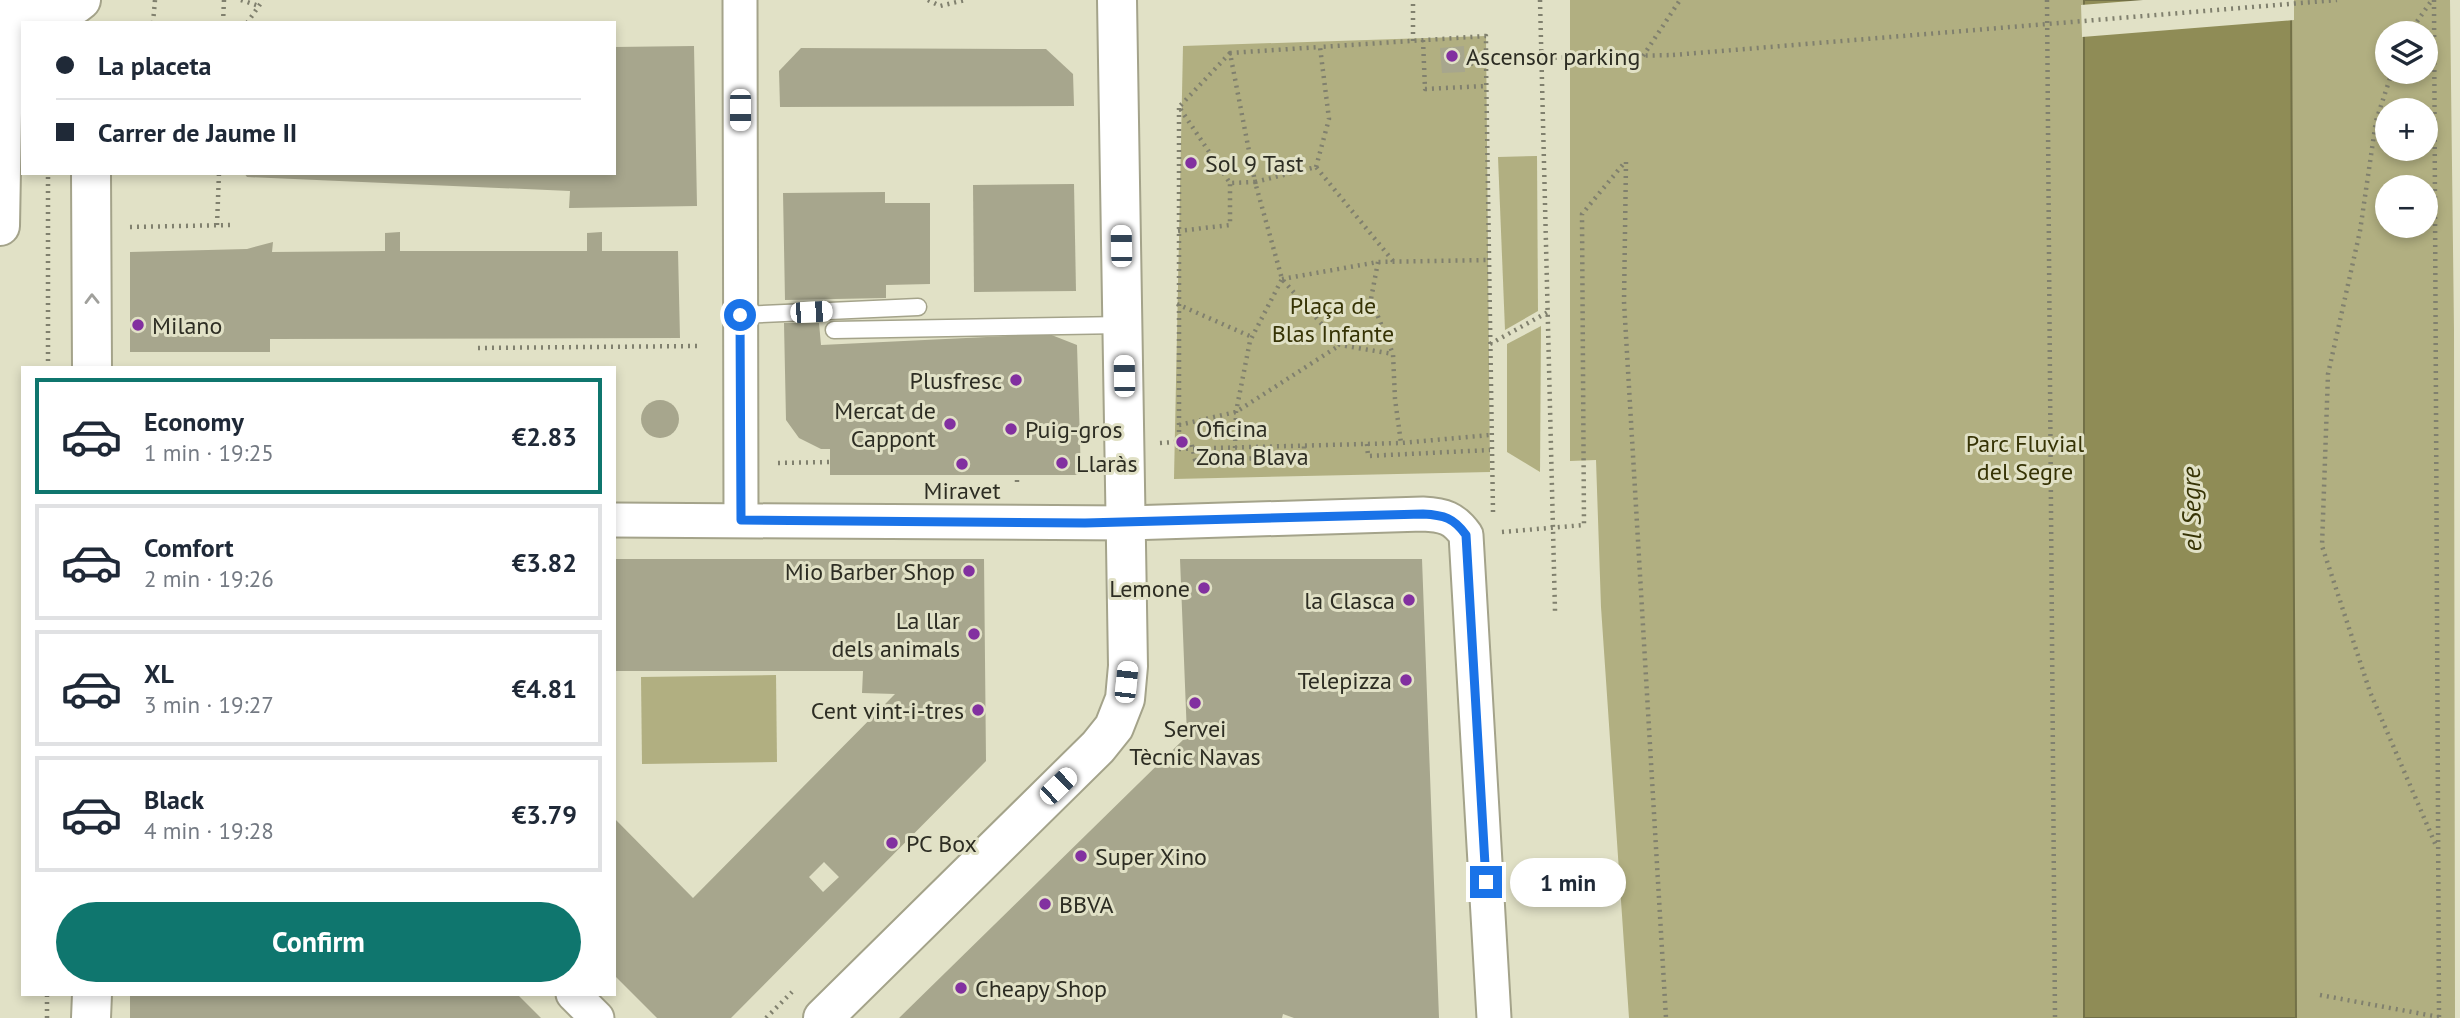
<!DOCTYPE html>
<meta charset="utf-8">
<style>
:root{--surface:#fff;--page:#f6f6f7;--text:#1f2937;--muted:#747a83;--line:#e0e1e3;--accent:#0f766e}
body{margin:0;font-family:"PT Sans",sans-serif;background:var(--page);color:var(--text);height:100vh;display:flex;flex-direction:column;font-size:26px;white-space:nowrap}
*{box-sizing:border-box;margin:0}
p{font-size:23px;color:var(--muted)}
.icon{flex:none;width:38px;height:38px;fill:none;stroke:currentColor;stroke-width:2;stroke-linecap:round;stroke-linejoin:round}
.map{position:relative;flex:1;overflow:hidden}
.side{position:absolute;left:21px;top:366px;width:595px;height:630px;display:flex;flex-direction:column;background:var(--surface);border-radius:0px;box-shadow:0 4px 10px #0003}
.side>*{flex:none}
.guide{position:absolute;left:21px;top:21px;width:595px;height:154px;border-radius:0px;box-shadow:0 4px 10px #0003;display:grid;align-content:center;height:154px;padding:0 35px;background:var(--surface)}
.tools{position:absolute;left:2375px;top:21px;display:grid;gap:14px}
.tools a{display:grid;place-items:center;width:63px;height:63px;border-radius:50%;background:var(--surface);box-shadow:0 4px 10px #0003;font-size:35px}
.end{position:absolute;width:32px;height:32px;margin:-16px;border:9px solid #1a73e8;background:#fff;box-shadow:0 0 0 4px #fff}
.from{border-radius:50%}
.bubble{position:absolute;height:49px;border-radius:24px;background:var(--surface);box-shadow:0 4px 10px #0003;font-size:23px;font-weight:600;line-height:49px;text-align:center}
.car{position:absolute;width:21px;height:42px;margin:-21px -10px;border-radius:9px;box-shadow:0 0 5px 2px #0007;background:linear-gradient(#fff 24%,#345 0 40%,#fff 0 76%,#345 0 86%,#fff 0)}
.guide b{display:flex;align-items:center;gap:24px;height:66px;font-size:26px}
.guide b+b{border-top:2px solid var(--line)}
.guide i{width:18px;height:18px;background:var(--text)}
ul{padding:12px 0 0;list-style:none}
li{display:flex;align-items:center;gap:21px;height:116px;margin:0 14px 10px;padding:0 21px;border:4px solid var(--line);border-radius:0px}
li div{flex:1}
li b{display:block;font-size:26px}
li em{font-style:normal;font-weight:600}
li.current{border-color:var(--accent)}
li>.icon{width:63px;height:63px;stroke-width:1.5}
.cta{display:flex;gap:14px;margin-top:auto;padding:14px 35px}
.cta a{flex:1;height:80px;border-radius:42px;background:var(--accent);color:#fff;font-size:28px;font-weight:600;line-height:80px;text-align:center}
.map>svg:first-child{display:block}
.green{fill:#b1af81;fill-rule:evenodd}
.water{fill:#8f8c56;stroke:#727047;stroke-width:2}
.pier{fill:#e1e1c6}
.building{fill:#a7a68d;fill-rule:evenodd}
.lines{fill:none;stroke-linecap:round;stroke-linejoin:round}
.service-casing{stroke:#a4a38a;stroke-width:19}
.minor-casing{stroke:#a4a38a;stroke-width:37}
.tertiary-casing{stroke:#a4a38a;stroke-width:42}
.path{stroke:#80806e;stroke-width:4.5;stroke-dasharray:2 5;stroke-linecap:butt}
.service{stroke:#fff;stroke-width:16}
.minor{stroke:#fff;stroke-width:33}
.tertiary{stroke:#fff;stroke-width:38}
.path-bridge{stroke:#80806e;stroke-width:4.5;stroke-dasharray:2 5;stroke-linecap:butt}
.oneway{stroke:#a0a09c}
.route{stroke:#1a73e8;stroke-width:9}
.poi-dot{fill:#8230a0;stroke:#e1e1c6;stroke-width:2.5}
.labels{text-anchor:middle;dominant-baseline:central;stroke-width:6;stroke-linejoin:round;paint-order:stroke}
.poi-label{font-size:24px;fill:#2d2d23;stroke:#e1e1c6;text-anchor:start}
.park-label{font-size:24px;fill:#363305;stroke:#e1e1c6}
.water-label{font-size:26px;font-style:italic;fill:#373406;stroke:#e1e1c6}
</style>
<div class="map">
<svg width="2460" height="1018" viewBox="0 0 2460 1018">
<rect width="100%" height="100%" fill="#e1e1c6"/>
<g class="green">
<path d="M1570 0H2450L2454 330 2455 1018H1629L1601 607 1596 460 1570 461ZM2387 33H2426V72H2387ZM2387 110H2426V149H2387ZM2387 187H2426V226H2387Z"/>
<polygon points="1486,36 1490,472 1174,479 1183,46"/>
<polygon points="1537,156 1538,311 1505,330 1498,157"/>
<polygon points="1541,326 1540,472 1507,452 1507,344"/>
<polygon points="776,675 777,762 642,764 641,677"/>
</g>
<polygon class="water" points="2084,0 2291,0 2296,1018 2084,1018"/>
<polygon class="pier" points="2143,0 2294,0 2294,20 2082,37 2081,5"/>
<g class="building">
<polygon points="694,46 697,206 569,208 570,191 247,177 244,173 614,173 614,47"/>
<polygon points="1464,46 1465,72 1442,73 1440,48"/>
<polygon points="801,48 1046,49 1073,74 1074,106 780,107 779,71"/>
<polygon points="1074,184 1076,291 974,292 973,185"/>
<polygon points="885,192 885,203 930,203 930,284 886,285 886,298 785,300 783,193"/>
<polygon points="400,232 400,251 587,251 587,233 602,232 602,251 678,251 680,338 270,339 270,352 130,352 130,252 247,249 273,242 272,252 385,251 385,233"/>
<polygon points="784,323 819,323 821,345 1049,334 1077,345 1081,475 830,475 830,449 821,449 799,438 786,420"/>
<circle cx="660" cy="419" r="19"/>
<path d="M614 559H984L986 761 731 1018H657L614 975V818L693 898 895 694 862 693 863 671H614ZM824 862 839 877 823 892 809 877Z"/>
<polygon points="1180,559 1422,559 1439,1018 1294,1018 1283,1014 1282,1018 899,1018 1187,736"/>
<polygon points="130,994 517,994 541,1018 130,1018"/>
</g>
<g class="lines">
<g class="service-casing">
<g id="service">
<polyline points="740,315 918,307"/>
<polyline points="834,330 1123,325"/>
</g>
</g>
<g class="minor-casing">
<g id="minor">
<polyline points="740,0 741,520"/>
<path d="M614 520 1128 523 1423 514C1444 515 1454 518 1466 535L1494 1018"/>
<polyline points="573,994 597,1018"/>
</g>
</g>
<g class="tertiary-casing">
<g id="tertiary">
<path d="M12 0C31 20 61 17 81 0"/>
<polyline points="91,173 92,368"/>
<polyline points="0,226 4,0"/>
<polyline points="91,1018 92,994"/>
<polyline points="823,1018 1098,747 1114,727 1125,699 1128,666 1117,0"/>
</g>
</g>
<g class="path">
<polyline points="241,0 259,6"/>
<polyline points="928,0 940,6 965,0"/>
<polyline points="1540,0 1555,611"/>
<polyline points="2047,0 2055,1018"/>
<polyline points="2434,0 2439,1018"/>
<polyline points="153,23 155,0"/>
<polyline points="223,23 224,0"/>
<polyline points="247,23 263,0"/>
<polyline points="2409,33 2432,0"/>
<polyline points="1423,40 1425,89 1486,86"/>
<polyline points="1413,41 1413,0"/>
<polyline points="1230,53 1179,107 1230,183 1255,182 1230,53 1320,47"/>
<polyline points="1643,56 1680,0"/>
<polyline points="2392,72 2376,121 2360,231 2328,374 2322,546 2370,692 2437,848"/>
<polyline points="1179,108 1179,438"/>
<polyline points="1626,162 1624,302 1666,1018"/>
<polyline points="1316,167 1329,119 1320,47 1486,36 1486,63 1465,64"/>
<polyline points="217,225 219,173"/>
<polyline points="130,227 230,225"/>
<polyline points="1178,231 1230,225 1230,183"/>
<polyline points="1393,261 1316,167 1255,182 1282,279 1340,345 1393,354"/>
<polyline points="1378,262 1371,299 1393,354 1395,399 1401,443"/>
<polyline points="1282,279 1378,262 1489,260"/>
<polyline points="1177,304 1252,337"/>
<polyline points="1490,344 1548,312"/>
<polyline points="478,348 701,346"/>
<polyline points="48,368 48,173"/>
<polyline points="1179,425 1236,412 1340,345"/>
<polyline points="1160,443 1191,441 1195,460 1304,457 1304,446"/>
<polyline points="1367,444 1368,456 1490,450"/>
<polyline points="1235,448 1236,412 1250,341 1282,279"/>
<polyline points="1179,449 1401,443 1490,435"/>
<polyline points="778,463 831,462"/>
<polyline points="1017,482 1017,475"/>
<polyline points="1493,512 1486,63 1541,58 1673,55"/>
<polyline points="1502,532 1584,525 1582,214 1625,162"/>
<polyline points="2320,995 2439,1017"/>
<polyline points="47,1018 47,994"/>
<polyline points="766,1018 792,992"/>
</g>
<use href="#service" class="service"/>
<use href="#minor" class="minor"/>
<use href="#tertiary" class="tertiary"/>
<g class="path-bridge">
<polyline points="1673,55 2337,0"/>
<polyline points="1179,449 1179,438"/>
</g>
</g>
<defs><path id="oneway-chevron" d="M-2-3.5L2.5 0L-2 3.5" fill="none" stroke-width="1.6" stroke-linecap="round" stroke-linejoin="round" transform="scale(1.75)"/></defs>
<use class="oneway" href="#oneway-chevron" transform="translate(92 299) rotate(-91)"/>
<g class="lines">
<path class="route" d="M740 315 741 520 1085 523 1423 514C1444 515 1454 518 1466 535L1486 882"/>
</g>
<g class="poi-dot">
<circle cx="1452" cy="56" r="7"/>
<circle cx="1191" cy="163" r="7"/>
<circle cx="138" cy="325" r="7"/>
<circle cx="1016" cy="380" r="7"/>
<circle cx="950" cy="424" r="7"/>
<circle cx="1011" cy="429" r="7"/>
<circle cx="1182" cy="442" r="7"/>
<circle cx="1062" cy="463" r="7"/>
<circle cx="962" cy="464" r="7"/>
<circle cx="969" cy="571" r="7"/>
<circle cx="1204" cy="588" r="7"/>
<circle cx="1409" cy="600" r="7"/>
<circle cx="974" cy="634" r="7"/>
<circle cx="1406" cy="680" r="7"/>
<circle cx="1195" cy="703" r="7"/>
<circle cx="978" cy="710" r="7"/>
<circle cx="892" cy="843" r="7"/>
<circle cx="1081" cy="856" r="7"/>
<circle cx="1045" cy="904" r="7"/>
<circle cx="961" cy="988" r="7"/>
</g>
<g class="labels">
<g class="poi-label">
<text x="1466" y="56">Ascensor parking</text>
<text x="1205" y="163">Sol 9 Tast</text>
<text x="152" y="325">Milano</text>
<text x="1002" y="380" text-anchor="end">Plusfresc</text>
<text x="936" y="410" text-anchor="end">Mercat de<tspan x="936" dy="28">Cappont</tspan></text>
<text x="1196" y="428">Oficina<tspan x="1196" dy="28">Zona Blava</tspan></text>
<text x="1025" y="429">Puig-gros</text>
<text x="1076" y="463">Llaràs</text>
<text x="962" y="490" text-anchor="middle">Miravet</text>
<text x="955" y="571" text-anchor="end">Mio Barber Shop</text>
<text x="1190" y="588" text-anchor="end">Lemone</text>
<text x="1395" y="600" text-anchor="end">la Clasca</text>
<text x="960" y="620" text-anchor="end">La llar<tspan x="960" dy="28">dels animals</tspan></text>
<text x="1392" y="680" text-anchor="end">Telepizza</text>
<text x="964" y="710" text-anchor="end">Cent vint-i-tres</text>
<text x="1195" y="728" text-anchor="middle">Servei<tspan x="1195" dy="28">Tècnic Navas</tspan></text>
<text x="906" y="843">PC Box</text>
<text x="1095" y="856">Super Xino</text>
<text x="1059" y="904">BBVA</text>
<text x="975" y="988">Cheapy Shop</text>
</g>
<g class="park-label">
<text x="1333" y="305">Plaça de<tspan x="1333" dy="28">Blas Infante</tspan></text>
<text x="2025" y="443">Parc Fluvial<tspan x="2025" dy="28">del Segre</tspan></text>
</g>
<g class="water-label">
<text transform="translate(2191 509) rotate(-91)">el Segre</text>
</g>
</g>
</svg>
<div class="tools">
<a><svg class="icon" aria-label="layers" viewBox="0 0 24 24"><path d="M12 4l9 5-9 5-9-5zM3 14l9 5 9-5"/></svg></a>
<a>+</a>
<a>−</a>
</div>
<i class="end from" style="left:740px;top:315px"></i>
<i class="end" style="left:1486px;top:882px"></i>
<div class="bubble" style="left:1510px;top:858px;width:116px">1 min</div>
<i class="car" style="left:740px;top:110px;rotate:180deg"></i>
<i class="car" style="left:1121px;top:246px;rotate:359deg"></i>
<i class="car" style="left:811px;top:312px;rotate:87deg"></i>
<i class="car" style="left:1124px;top:376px;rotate:359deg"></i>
<i class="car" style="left:1126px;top:682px;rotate:6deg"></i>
<i class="car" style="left:1058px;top:786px;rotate:46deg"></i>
<div class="guide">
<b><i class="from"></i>La placeta</b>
<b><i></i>Carrer de Jaume II</b>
</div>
<section class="side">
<ul>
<li class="current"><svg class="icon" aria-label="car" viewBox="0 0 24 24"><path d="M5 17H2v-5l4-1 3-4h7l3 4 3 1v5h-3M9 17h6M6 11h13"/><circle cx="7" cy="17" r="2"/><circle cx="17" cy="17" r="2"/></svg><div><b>Economy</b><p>1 min · 19:25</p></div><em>€2.83</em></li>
<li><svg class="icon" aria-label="car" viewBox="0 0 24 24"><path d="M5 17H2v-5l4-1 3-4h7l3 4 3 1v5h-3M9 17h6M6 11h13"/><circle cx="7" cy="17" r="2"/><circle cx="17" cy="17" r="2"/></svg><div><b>Comfort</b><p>2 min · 19:26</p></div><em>€3.82</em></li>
<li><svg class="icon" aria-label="car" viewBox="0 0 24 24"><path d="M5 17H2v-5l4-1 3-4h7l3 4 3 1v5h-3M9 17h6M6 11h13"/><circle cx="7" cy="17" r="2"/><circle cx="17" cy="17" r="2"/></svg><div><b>XL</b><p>3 min · 19:27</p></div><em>€4.81</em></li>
<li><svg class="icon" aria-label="car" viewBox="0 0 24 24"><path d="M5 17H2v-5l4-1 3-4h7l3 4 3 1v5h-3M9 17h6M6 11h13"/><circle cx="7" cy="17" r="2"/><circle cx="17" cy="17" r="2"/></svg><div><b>Black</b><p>4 min · 19:28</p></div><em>€3.79</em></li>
</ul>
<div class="cta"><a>Confirm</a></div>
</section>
</div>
